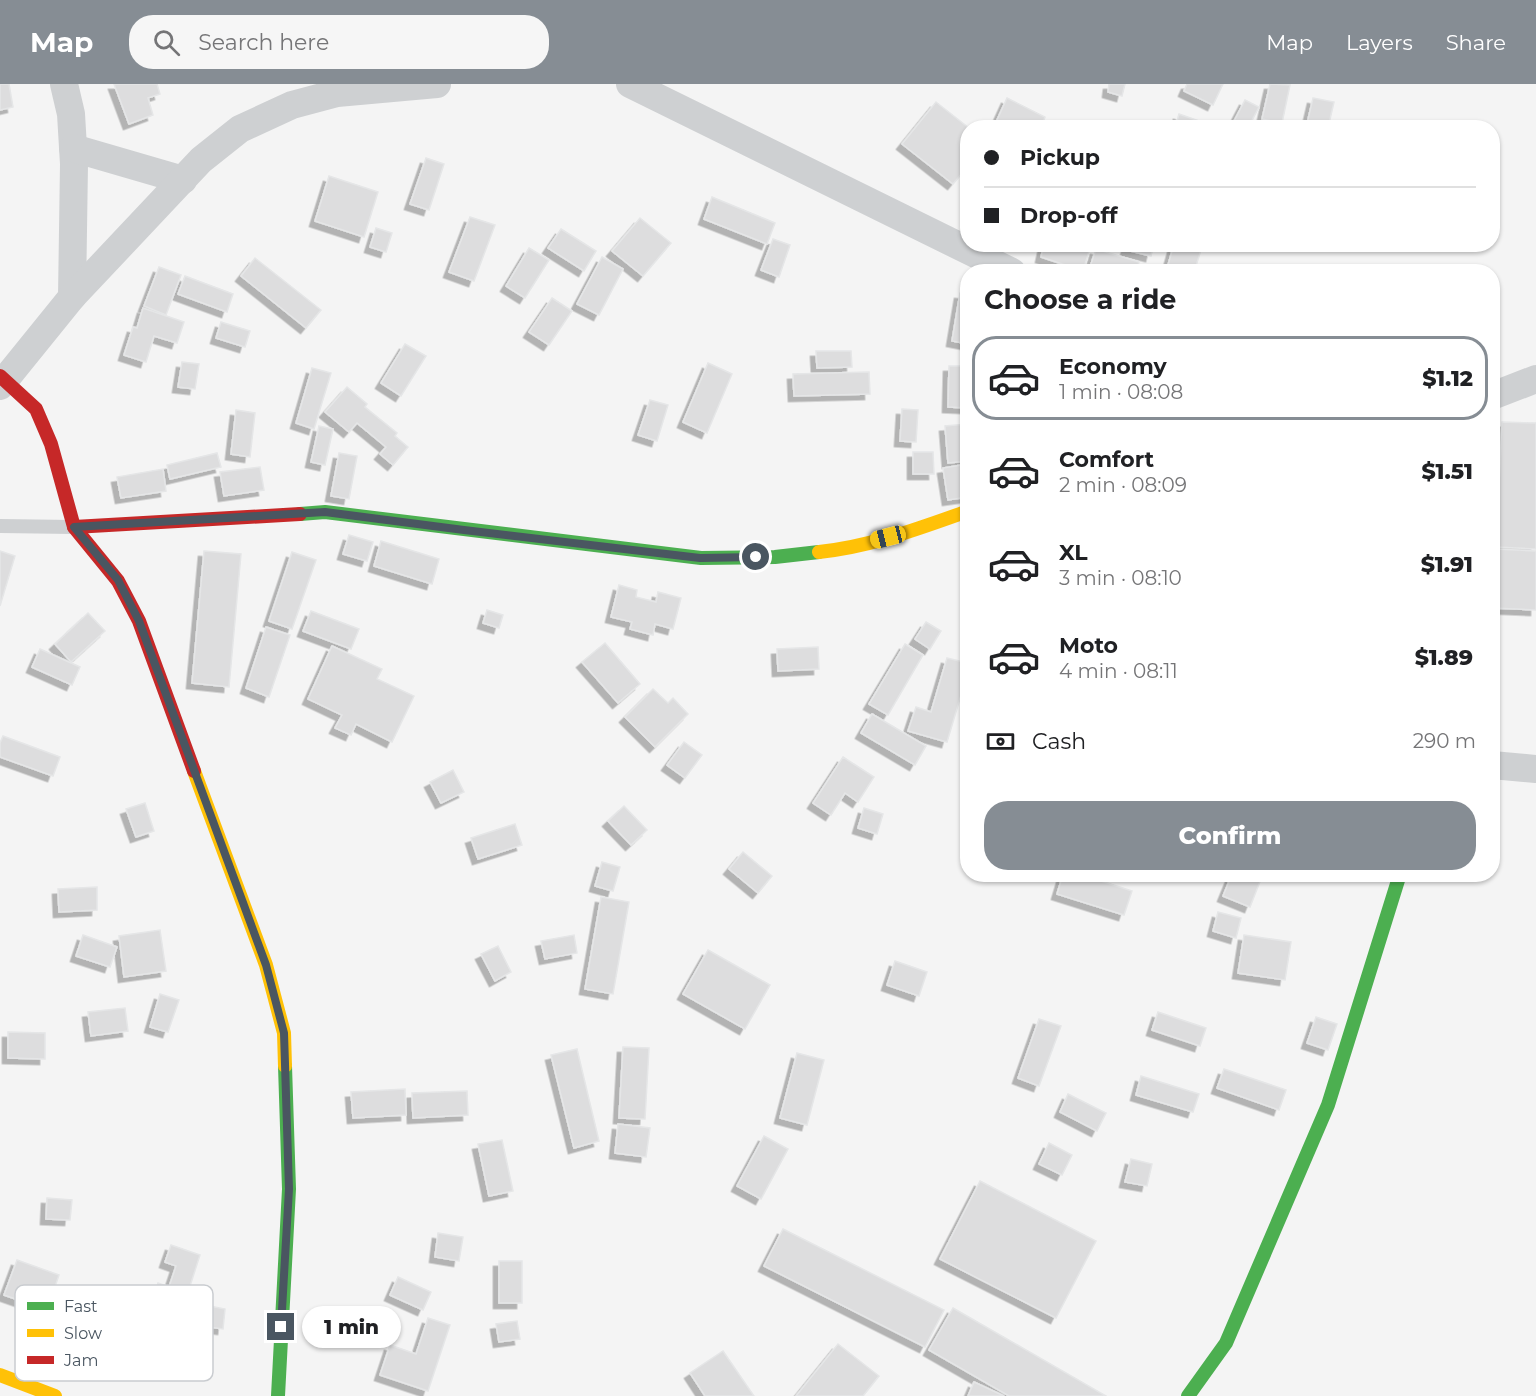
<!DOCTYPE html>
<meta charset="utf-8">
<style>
:root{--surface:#fff;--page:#f6f6f6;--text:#202124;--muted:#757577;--line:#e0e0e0;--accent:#868d94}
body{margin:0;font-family:Montserrat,sans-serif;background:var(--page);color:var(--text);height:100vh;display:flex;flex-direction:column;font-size:22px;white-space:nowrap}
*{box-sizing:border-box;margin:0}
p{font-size:20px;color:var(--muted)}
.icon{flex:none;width:33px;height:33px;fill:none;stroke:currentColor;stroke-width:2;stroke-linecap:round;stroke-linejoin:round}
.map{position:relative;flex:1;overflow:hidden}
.drawer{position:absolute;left:960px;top:180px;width:540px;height:618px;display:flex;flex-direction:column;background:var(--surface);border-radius:24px;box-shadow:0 2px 4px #0004}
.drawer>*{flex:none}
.top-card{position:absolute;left:960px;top:36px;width:540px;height:132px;border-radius:24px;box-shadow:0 2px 4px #0004;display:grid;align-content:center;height:132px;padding:0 24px;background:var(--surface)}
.end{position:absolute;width:27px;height:27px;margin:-14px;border:8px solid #4a5661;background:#fff;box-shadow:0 0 0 3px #fff}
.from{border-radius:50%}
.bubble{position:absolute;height:42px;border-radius:21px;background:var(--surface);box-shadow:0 2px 4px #0004;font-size:20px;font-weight:800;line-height:42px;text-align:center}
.car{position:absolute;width:18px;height:36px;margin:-18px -9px;border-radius:8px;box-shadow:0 0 4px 2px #0007;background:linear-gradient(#f5c518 24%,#345 0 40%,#f5c518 0 76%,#345 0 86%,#f5c518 0)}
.top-card b{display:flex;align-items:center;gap:21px;height:57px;font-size:22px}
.top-card b+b{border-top:2px solid var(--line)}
.top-card i{width:15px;height:15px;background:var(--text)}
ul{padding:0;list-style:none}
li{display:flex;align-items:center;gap:18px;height:84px;margin:0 12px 9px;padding:0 12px;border:3px solid transparent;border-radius:24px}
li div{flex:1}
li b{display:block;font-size:22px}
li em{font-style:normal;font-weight:800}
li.on{border-color:var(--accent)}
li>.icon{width:54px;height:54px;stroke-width:1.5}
h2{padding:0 24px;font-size:27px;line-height:72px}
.pay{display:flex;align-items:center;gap:15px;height:66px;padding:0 24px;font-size:22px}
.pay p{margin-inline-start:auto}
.primary-button{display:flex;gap:12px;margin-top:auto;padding:12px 24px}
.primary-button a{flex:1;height:69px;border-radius:24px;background:var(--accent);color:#fff;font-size:24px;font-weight:800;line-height:69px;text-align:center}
header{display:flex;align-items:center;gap:36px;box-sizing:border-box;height:84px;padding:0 30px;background:var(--accent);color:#fff}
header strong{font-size:28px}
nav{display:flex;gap:33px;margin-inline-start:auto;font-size:21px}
.search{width:420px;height:54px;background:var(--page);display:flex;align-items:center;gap:15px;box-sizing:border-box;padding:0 21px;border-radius:24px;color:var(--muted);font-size:22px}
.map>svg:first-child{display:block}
.building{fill:#ddddde;stroke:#e5e6e7;stroke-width:1.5;filter:url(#shadow)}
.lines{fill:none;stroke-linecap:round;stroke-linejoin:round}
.lane{stroke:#ced0d2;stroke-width:14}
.street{stroke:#ced0d2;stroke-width:28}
.fast{stroke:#4caf50;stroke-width:14}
.slow{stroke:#ffc107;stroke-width:14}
.jam{stroke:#c62828;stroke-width:14}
.route{stroke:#4a5661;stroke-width:8}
.key{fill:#fff;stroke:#c9ccd0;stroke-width:1.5}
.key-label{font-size:16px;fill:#4a5661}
</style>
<header>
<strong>Map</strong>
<div class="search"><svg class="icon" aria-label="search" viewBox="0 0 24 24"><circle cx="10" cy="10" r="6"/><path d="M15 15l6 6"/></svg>Search here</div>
<nav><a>Map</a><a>Layers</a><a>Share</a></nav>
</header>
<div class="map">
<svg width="1536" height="1312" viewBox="0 0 1536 1312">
<defs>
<filter id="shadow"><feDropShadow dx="-5.5" dy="5.5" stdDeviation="0" flood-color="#0004"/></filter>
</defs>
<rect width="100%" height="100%" fill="#f4f4f4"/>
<g class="building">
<polygon points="0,0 9,0 13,23 0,26"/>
<polygon points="114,0 157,0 160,10 148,14 153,31 129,40"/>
<polygon points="1109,0 1125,0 1122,12 1108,8"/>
<polygon points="1187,0 1223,0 1213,21 1184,7"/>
<polygon points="1270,0 1290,1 1282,39 1262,35"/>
<polygon points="1007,14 1045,33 1041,44 1012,44 997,36"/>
<polygon points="1313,14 1334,18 1328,44 1306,44"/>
<polygon points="1245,16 1259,23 1248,44 1237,44 1232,41"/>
<polygon points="936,18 969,44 968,44 968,82 953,100 902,60"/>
<polygon points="1179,30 1202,38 1200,44 1175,44"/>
<polygon points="426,74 444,80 429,126 410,120"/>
<polygon points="329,92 378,108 364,153 315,137"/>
<polygon points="712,113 775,139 767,160 704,135"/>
<polygon points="470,133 495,141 474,197 449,188"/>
<polygon points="640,134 671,159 643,192 612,167"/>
<polygon points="376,144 392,149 386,168 370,163"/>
<polygon points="561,145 596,167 584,187 548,164"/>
<polygon points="773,155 790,161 779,193 761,186"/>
<polygon points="1044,160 1079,160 1090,164 1083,187 1041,173"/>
<polygon points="1128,160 1154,160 1151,172 1126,166"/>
<polygon points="1174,160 1203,160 1194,188 1188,188 1168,181"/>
<polygon points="529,164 549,176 525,214 506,202"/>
<polygon points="1096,165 1139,178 1136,188 1089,186"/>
<polygon points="602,173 623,185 599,231 577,220"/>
<polygon points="255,174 321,226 306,244 241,192"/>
<polygon points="159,183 181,191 166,231 144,222"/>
<polygon points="185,192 233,210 227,228 178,210"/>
<polygon points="960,209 968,210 968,260 952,257"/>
<polygon points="552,214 572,227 549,261 529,248"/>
<polygon points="143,224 184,238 177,259 154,252 146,278 124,271 133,243 137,244"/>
<polygon points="221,238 250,247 245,263 216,254"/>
<polygon points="405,260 426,272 401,312 381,299"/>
<polygon points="816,267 851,267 852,283 817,284"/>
<polygon points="182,278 199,280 195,305 178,303"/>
<polygon points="708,279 732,290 707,349 683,338"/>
<polygon points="949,282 968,282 968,324 948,323"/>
<polygon points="312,284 331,289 314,345 296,339"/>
<polygon points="869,288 870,310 794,312 793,290"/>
<polygon points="347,303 367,320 365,323 397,349 395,352 408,363 393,381 380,370 386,363 357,339 349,348 325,328"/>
<polygon points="650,316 668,321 657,357 638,351"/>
<polygon points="902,325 918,326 916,358 900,357"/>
<polygon points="236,326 255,329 250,373 231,370"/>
<polygon points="1502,338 1536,339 1536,465 1496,463"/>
<polygon points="967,340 968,377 948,379 945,342"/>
<polygon points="319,342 333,345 325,381 311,378"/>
<polygon points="913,368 933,368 934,390 913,390"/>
<polygon points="217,369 221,383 170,395 167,381"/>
<polygon points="339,369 357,372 349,415 331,412"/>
<polygon points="968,380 968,413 948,416 943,384"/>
<polygon points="260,383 264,406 224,412 220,388"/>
<polygon points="163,385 166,407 121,414 117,393"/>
<polygon points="349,451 373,458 367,477 343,470"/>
<polygon points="381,457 439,475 432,500 374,482"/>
<polygon points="1495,465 1536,467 1536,526 1492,524"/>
<polygon points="0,467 15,472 0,522"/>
<polygon points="204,467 241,470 229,603 192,599"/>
<polygon points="292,468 316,476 292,545 269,537"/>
<polygon points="619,501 637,506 636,513 656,518 658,508 681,514 673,545 655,540 653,551 630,545 632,538 611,533"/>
<polygon points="487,526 503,531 499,544 483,539"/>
<polygon points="311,527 359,545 351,565 303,547"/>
<polygon points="88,529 105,547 71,578 55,560"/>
<polygon points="926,538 941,547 930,565 915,555"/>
<polygon points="266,543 290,551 269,613 246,604"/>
<polygon points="605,559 640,600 618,619 582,578"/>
<polygon points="905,560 923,571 888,631 869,620"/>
<polygon points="332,562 382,585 377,595 414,612 392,658 356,640 351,651 335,644 342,631 308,615"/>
<polygon points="818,563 819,585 778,587 777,565"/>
<polygon points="40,565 80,583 72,601 32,583"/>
<polygon points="947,574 968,579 968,588 947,658 908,647 916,623 931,628"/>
<polygon points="653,605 668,619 673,614 688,630 655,663 625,633"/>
<polygon points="872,630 926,662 915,681 861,649"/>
<polygon points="3,652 60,673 53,692 0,673 0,659"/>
<polygon points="684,658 702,671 685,694 667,681"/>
<polygon points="843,673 874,693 858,718 845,709 831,731 813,719"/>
<polygon points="453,686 464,708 441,719 430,698"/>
<polygon points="145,719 154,747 136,753 126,725"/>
<polygon points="624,722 647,746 631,761 608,737"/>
<polygon points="864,724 883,730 877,750 858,744"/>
<polygon points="515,740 522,761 478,775 471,754"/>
<polygon points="743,768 772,792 758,809 729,785"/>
<polygon points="602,778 620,783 613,807 595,802"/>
<polygon points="1063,790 1080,790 1132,807 1124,831 1057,810"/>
<polygon points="1232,790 1263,790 1250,823 1223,812"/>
<polygon points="97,803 97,826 59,828 58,805"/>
<polygon points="601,813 629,818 613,910 585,905"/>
<polygon points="1218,828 1241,834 1236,854 1213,847"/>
<polygon points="160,846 166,887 124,893 119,852"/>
<polygon points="83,851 117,863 110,883 76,872"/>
<polygon points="574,851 577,869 545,875 541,857"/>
<polygon points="1244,851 1291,858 1285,896 1238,889"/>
<polygon points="498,862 511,888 495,897 481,870"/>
<polygon points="708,866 770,901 745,945 683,910"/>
<polygon points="895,877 927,888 919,912 887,901"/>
<polygon points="160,910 179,916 168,948 150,943"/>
<polygon points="125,924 128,947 91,952 88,928"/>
<polygon points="1158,928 1206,944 1200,962 1152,946"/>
<polygon points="1316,933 1337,940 1328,966 1307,959"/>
<polygon points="1039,935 1061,942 1039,1002 1018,994"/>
<polygon points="8,948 45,949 45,975 8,974"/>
<polygon points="623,963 649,964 645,1035 619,1034"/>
<polygon points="577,965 599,1057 574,1064 551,971"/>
<polygon points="797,969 824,976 807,1041 780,1034"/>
<polygon points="1224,985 1286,1006 1279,1026 1217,1004"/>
<polygon points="1141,992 1199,1010 1193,1028 1136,1011"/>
<polygon points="405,1005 406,1031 353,1034 351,1008"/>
<polygon points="467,1007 468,1031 413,1034 412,1009"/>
<polygon points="1068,1010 1106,1029 1097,1047 1060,1028"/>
<polygon points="618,1040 650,1044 646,1073 615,1069"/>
<polygon points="764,1052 788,1065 761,1115 737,1102"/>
<polygon points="502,1056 513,1107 489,1112 478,1060"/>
<polygon points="1049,1059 1072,1071 1062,1091 1039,1080"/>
<polygon points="1131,1075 1152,1080 1147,1102 1125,1098"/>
<polygon points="980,1097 1096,1157 1056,1234 940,1175"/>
<polygon points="47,1114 72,1116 70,1136 46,1135"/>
<polygon points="783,1145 944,1226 925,1263 764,1182"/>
<polygon points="438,1149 463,1153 459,1177 435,1173"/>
<polygon points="171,1161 200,1171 182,1227 153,1217 158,1199 169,1203 176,1182 165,1178"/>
<polygon points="17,1176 59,1191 47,1226 4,1211"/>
<rect x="499" y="1177" width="23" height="42"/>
<polygon points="398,1193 431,1208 423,1226 390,1211"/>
<polygon points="205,1221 225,1225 223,1245 202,1242"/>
<polygon points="953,1224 1106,1312 1009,1312 929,1266"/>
<polygon points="428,1234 450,1241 428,1307 380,1291 390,1261 416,1270"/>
<polygon points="517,1237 520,1255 499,1258 496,1240"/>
<polygon points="838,1260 879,1292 863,1312 796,1312"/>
<polygon points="723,1267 754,1312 705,1312 690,1289"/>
<polygon points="974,1298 1004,1312 968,1312"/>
</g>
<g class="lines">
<polyline class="lane" points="0,442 73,443"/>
<g class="street">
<polyline points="64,0 71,30 74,80 72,213"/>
<polyline points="630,0 1012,188"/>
<polyline points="73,64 183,96"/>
<polyline points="0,302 72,213 201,76 240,45 292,21 337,9 437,0"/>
<polyline points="1492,312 1536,295"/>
<polyline points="1492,681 1536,685"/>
</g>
<g class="fast">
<polyline points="300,430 325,428 701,474 775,473 819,468"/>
<polyline points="278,1312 289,1105 285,982"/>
<polyline points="1188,1312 1226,1259 1328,1021 1400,790"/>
</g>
<g class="slow">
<path d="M819 468C870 463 920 444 968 427"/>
<polyline points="194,687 266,881 284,949 285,982"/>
<polyline points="0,1291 55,1312"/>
</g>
<g class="jam">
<polyline points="0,292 36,325 51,360 74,443 118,497 139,537 194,687"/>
<polyline points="74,443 300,430"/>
</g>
</g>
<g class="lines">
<polyline class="route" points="281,1243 289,1105 284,949 266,881 139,537 118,496 74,443 325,428 464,446 700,474 756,473"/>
</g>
<rect x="15" y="1201" width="198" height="96" rx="9" class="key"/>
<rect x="27" y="1218" width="27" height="8" fill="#4caf50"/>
<rect x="27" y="1245" width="27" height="8" fill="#ffc107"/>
<rect x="27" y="1272" width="27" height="8" fill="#c62828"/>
<g class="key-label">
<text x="64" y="1228">Fast</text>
<text x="64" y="1255">Slow</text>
<text x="64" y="1282">Jam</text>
</g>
</svg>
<i class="end from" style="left:756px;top:473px"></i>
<i class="end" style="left:281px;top:1243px"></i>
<div class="bubble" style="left:302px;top:1222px;width:99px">1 min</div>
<i class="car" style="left:888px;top:453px;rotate:256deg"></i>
<div class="top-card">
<b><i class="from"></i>Pickup</b>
<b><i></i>Drop-off</b>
</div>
<section class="drawer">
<h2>Choose a ride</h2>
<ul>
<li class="on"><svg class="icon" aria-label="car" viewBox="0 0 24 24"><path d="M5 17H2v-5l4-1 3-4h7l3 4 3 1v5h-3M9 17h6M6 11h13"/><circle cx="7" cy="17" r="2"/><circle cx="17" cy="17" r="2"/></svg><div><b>Economy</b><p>1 min · 08:08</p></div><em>$1.12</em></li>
<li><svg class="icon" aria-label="car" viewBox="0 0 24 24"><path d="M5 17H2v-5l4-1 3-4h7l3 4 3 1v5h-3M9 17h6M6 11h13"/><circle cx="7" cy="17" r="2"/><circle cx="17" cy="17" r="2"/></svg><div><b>Comfort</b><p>2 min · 08:09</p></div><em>$1.51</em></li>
<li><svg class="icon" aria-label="car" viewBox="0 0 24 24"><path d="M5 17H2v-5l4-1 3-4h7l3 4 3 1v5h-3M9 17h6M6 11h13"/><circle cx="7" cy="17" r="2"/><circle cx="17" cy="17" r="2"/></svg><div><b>XL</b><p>3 min · 08:10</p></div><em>$1.91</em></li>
<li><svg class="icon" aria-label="car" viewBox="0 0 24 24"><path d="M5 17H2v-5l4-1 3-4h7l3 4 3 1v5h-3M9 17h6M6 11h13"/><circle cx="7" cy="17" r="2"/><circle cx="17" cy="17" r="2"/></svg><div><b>Moto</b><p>4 min · 08:11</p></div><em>$1.89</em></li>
</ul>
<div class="pay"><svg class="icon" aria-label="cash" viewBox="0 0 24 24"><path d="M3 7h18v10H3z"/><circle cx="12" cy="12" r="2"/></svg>Cash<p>290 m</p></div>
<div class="primary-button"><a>Confirm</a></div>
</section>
</div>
